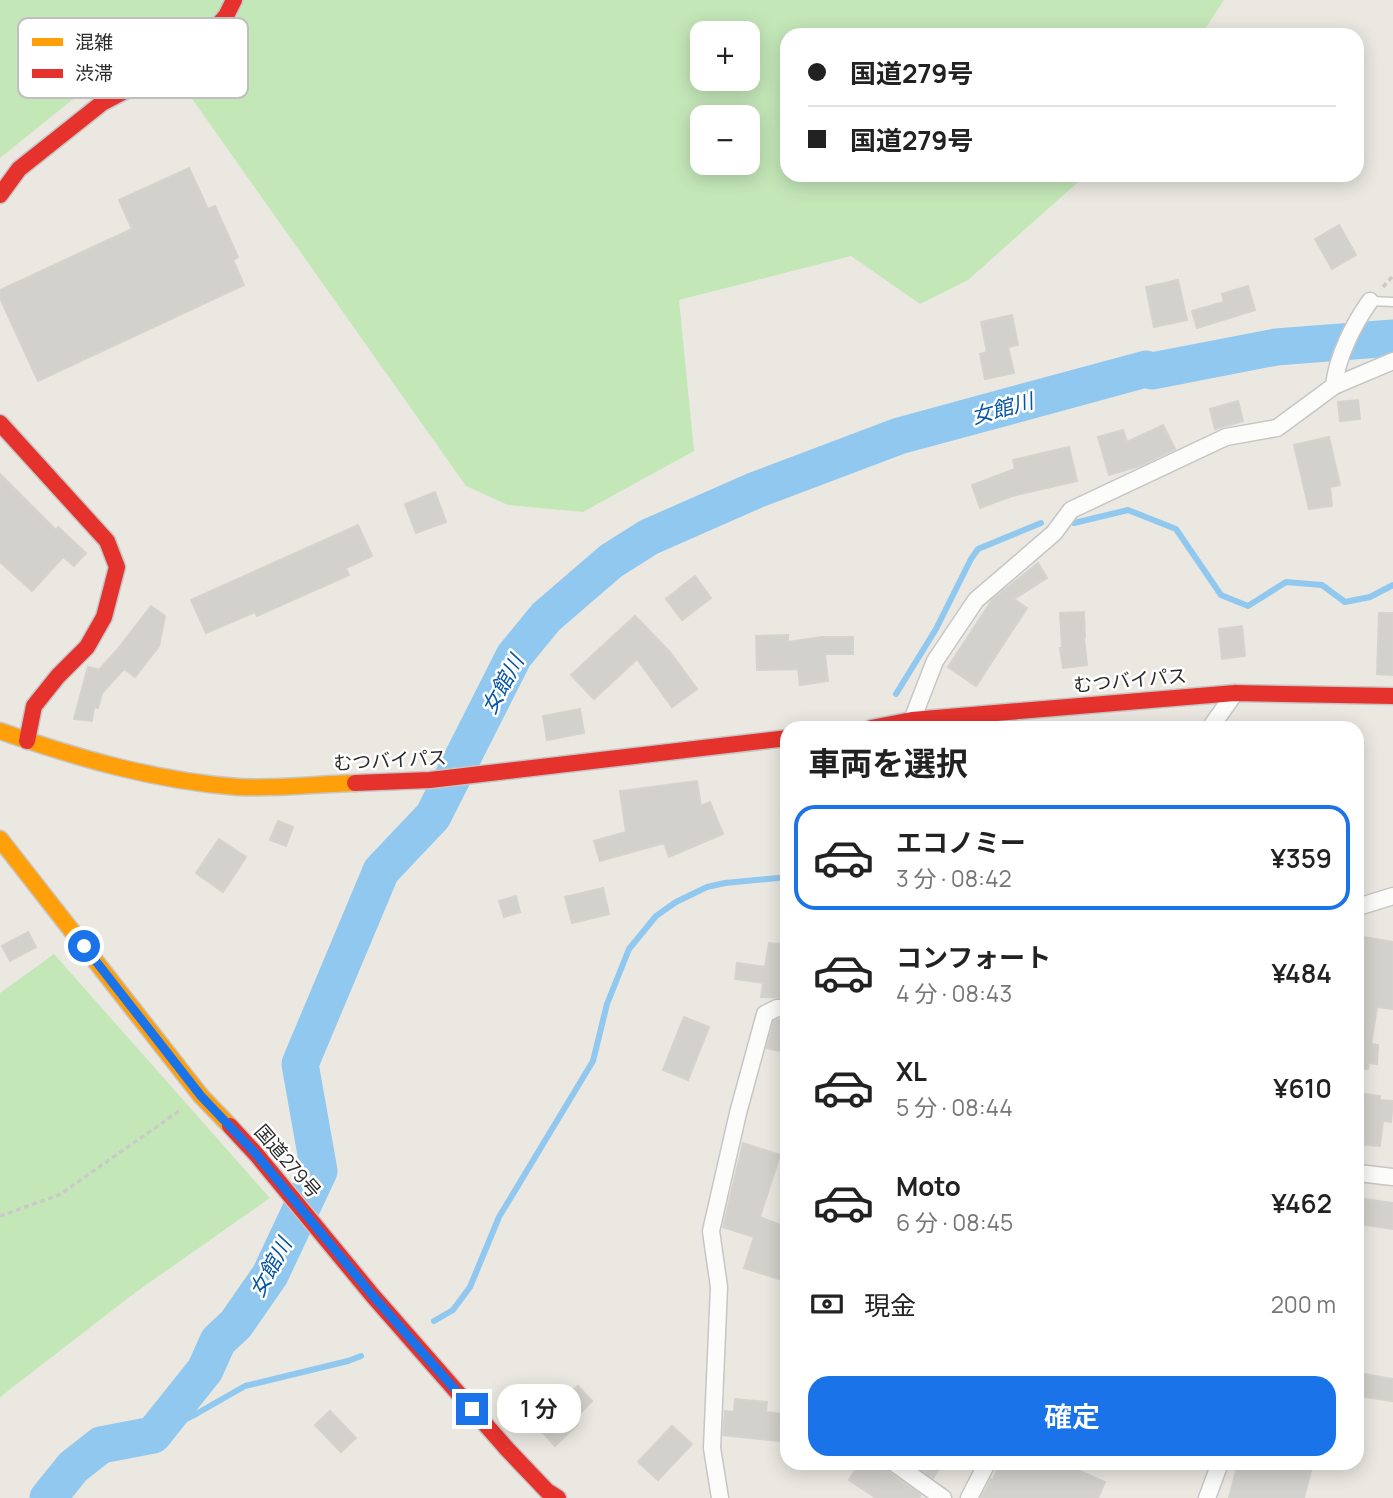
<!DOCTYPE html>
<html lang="ja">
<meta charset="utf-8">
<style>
:root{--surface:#fff;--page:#f2f2f2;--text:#222;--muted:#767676;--line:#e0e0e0;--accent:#1a73e8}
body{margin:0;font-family:Manrope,"Noto Sans JP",sans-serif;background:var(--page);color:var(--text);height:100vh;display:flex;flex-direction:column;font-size:26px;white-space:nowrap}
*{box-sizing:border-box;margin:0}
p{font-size:23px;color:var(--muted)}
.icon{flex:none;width:38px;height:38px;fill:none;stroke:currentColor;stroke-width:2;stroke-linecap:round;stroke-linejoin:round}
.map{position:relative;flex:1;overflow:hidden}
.details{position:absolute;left:780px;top:721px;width:584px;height:749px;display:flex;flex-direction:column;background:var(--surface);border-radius:21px;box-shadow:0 4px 18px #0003}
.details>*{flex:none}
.banner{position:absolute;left:780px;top:28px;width:584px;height:154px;border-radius:21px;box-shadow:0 4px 18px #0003;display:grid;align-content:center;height:154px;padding:0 28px;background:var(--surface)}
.tools{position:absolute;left:690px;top:21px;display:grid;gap:14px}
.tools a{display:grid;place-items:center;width:70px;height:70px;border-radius:14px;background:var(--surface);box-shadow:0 4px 18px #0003;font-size:35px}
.end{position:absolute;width:32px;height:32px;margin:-16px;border:9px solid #1a73e8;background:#fff;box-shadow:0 0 0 4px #fff}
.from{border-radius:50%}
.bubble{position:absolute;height:49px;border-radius:21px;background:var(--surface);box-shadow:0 4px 18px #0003;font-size:23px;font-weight:600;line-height:49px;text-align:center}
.banner b{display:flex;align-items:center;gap:24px;height:66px;font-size:26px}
.banner b+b{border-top:2px solid var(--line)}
.banner i{width:18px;height:18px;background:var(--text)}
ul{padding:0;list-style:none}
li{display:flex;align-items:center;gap:21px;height:105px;margin:0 14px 10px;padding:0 14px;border:4px solid transparent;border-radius:21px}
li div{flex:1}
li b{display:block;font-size:26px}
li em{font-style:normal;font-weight:600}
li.active{border-color:var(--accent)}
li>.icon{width:63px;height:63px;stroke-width:1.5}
h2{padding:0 28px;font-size:32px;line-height:84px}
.pay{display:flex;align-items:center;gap:18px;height:77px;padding:0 28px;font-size:26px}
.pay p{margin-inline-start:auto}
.action{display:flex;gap:14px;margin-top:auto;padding:14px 28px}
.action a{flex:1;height:80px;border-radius:21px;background:var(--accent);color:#fff;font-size:28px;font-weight:600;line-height:80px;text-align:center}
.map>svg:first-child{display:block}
.green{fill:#c4e7b8;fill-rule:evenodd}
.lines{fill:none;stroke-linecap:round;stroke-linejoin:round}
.stream{stroke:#91c8ef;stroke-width:6}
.river{stroke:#91c8ef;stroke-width:37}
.building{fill:#d3d1cc;stroke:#d5d3cd;stroke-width:2}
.lane-casing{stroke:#c7c6c6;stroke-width:11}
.street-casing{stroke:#c7c6c6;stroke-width:19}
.slow-casing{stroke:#c7c6c6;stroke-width:19}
.jam-casing{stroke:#c7c6c6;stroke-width:19}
.path{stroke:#cacac9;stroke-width:3.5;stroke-dasharray:5 3.5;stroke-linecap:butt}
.lane{stroke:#fcfcfa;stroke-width:8}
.street{stroke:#fcfcfa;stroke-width:16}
.slow{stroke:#ff9f0a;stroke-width:16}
.jam{stroke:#e5322d;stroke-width:16}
.route{stroke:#1a73e8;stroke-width:9}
.labels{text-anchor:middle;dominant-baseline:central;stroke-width:5;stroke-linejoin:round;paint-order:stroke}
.street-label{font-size:19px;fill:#2b2b2b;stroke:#fff}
.water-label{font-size:21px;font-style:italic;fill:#0755a3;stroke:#fff}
.key{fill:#fff;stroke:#bfbfbf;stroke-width:2}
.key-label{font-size:19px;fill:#2b2b2b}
</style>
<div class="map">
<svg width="1393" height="1498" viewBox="0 0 1393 1498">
<rect width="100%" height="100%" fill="#eae8e1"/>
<g class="green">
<path d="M0 0H1224L1201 35H788V175H1086L968 280 920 304 851 256 679 300 694 451 583 512 508 505 466 486 149 38 0 158ZM702 33H747V79H702ZM702 117H747V163H702Z"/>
<polygon points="54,954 270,1198 136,1292 0,1397 0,993"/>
</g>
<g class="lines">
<g class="stream">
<polyline points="1074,523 1128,510 1176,529 1221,595 1248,606 1286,582 1322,585 1345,602 1370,597 1393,585"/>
<polyline points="896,694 936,629 971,559 978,549 1041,523"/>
<polyline points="434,1321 453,1310 470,1287 499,1217 593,1061 607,1004 629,949 656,916 676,902 707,887 725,883 788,877"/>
<polyline points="153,1435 196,1414 245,1386 348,1361 361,1356"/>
</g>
<polyline class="river" points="48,1498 73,1467 101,1445 153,1435 205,1370 218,1341 236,1324 270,1275 319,1171 300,1064 381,871 433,816 514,656 546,617 611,561 649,537 756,490 899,436 1146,369 1152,371 1276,347 1393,338"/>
</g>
<g class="building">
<polygon points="189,168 208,209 215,206 238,257 233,260 244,285 38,381 0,298 0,290 132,229 119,200"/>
<polygon points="1339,225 1356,255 1332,269 1315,239"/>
<polygon points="1178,280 1187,320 1154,327 1146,287"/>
<polygon points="1248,286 1255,310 1197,328 1192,311 1224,302 1222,294"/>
<polygon points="1012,315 1018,345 1008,347 1014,373 985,379 980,354 987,352 981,322"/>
<polygon points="1358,400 1360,419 1340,421 1338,402"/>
<polygon points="1238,401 1243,421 1215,429 1210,409"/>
<polygon points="1163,425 1175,449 1139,466 1109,475 1098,437 1123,430 1127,442"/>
<polygon points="1329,437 1340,485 1330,487 1332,506 1309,509 1294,445"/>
<polygon points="1069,447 1077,481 1012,496 980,508 972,485 1015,469 1013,460"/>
<polygon points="0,474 56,530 58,527 86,553 74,566 63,557 32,591 0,562"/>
<polygon points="435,492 446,522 416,533 405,504"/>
<polygon points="358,525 372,556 346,568 349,575 257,616 255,612 206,633 191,600"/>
<polygon points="1038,563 1047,578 1014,599 1027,608 976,686 948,667 992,600"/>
<polygon points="695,576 711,598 682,620 666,599"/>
<polygon points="151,606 165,616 159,646 135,677 124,669 102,693 98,708 94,707 92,721 74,719 88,667 97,669 97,672 117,650"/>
<polygon points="1084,612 1085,637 1084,637 1087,665 1063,668 1060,648 1062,648 1060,613"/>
<polygon points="1379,613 1393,613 1393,675 1377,674"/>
<polygon points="635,616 670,652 697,689 672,707 637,659 594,699 571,675"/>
<polygon points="1242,626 1245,656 1222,659 1219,629"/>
<polygon points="788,635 788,642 822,637 853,637 853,654 825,654 828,681 800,685 798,669 757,670 756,636"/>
<polygon points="580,709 584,733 547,740 543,716"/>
<polygon points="697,781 701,806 710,802 723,834 669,857 664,843 600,861 594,841 626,832 620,791"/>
<polygon points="278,821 293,827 286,846 270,840"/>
<polygon points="219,839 246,857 223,892 196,873"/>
<polygon points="603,888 609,914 572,923 565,897"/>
<polygon points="516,896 520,912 504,917 499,901"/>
<polygon points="28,932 36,947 10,961 2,946"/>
<polygon points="1364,937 1393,942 1393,1009 1377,1007 1371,1044 1378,1045 1377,1064 1369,1063 1368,1069 1358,1069 1358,989 1364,954 1361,954"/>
<polygon points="769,943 788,945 788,998 761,997 763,983 735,979 737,963 765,967"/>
<polygon points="684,1017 709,1027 688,1080 663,1070"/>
<polygon points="779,1019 788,1019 788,1053 767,1048 774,1021"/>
<polygon points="1358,1093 1380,1096 1380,1100 1393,1101 1391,1122 1383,1121 1380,1146 1358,1144"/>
<polygon points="743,1143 780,1155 760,1217 788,1228 788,1282 744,1268 754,1237 723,1227"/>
<polygon points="1358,1198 1393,1203 1393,1229 1358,1224"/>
<polygon points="1358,1373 1393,1379 1392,1401 1358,1396"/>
<polygon points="578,1386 592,1401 573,1421 577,1425 555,1446 535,1424"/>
<polygon points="735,1399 767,1402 766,1412 782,1414 779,1441 723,1435 725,1411 734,1412"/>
<polygon points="330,1411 356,1438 341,1452 315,1425"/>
<polygon points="672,1426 692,1444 658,1480 638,1462"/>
<polygon points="860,1463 884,1463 888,1472 921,1495 919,1498 876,1498 849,1480"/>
<polygon points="912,1463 943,1463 933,1478"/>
<polygon points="999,1463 1062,1463 1105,1482 1098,1498 981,1498 991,1479 993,1480"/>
<polygon points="1238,1463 1313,1463 1304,1498 1229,1498"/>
</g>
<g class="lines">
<g class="lane-casing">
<polyline id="lane" points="1370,301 1393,302"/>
</g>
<g class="street-casing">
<g id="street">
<polyline points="1334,386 1393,361"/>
<path d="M912 720 935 661 976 600 1054 533 1071 510 1226 437 1277 428 1334 386C1337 357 1353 325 1370 301"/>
<polyline points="1210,728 1235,693"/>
<polyline points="1358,907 1393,896"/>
<polyline points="1358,1173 1393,1177"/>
<polyline points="894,1463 943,1498"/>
<polyline points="720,1498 712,1448 719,1287 711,1231 738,1113 765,1014 777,1008 788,1009"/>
<polyline points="969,1498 987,1463"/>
<polyline points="1207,1498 1220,1463"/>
</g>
</g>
<g class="slow-casing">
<g id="slow">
<path d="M0 731C77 758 156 781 238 787 276 789 317 784 355 783"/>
<polyline points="0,839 201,1096 230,1126"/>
</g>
</g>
<g class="jam-casing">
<g id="jam">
<polyline points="0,195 19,169 102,103 190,57 226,16 234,0"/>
<polyline points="0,423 107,541 117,567 104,617 87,647 58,676 34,706 27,741"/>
<polyline points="871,728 912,720 1235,693 1393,696"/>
<polyline points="355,783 430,780 788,738"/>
<polyline points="230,1126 256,1154 373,1296 507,1449 547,1491 558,1498"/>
</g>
</g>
<g class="path">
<polyline points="1383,287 1393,276"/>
<polyline points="0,1216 59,1195 182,1109"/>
</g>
<use href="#lane" class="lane"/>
<use href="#street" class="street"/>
<use href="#slow" class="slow"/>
<use href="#jam" class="jam"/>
</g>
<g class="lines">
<polyline class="route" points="84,946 201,1096 256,1154 373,1296 472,1409"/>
</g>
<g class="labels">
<g class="street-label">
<text transform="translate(1130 680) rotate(-5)">むつバイパス</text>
<text transform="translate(390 760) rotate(-3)">むつバイパス</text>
<text transform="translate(288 1161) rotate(49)">国道279号</text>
</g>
<g class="water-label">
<text transform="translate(1002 408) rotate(-15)">女館川</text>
<text transform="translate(502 684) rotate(-61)">女館川</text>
<text transform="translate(270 1267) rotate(-61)">女館川</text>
</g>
</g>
<rect x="18" y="18" width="230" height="80" rx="10" class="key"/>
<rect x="32" y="38" width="31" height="8" fill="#ff9f0a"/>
<rect x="32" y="69" width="31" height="9" fill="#e5322d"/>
<g class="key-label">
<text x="75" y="49">混雑</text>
<text x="75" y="80">渋滞</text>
</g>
</svg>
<div class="tools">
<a>+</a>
<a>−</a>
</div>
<i class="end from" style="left:84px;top:946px"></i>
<i class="end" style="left:472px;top:1409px"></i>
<div class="bubble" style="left:497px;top:1384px;width:84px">1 分</div>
<div class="banner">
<b><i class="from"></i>国道279号</b>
<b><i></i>国道279号</b>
</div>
<section class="details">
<h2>車両を選択</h2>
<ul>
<li class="active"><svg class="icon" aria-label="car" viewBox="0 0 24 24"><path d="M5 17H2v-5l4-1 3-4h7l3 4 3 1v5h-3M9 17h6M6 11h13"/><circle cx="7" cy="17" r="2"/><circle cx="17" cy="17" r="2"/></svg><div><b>エコノミー</b><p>3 分 · 08:42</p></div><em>¥359</em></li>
<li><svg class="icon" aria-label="car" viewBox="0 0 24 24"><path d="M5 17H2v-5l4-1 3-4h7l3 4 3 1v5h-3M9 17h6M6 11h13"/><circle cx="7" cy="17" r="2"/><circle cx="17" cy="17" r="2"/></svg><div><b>コンフォート</b><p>4 分 · 08:43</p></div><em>¥484</em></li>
<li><svg class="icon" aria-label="car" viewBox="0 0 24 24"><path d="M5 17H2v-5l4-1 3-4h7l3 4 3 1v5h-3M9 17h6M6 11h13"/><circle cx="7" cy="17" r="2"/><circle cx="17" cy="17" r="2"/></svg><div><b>XL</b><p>5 分 · 08:44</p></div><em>¥610</em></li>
<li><svg class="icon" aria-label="car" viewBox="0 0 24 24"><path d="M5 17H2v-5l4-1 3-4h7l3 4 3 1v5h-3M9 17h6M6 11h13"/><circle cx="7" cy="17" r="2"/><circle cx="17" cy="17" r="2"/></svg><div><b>Moto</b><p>6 分 · 08:45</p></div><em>¥462</em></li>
</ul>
<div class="pay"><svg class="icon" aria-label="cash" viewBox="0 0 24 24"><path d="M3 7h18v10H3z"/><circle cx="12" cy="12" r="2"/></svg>現金<p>200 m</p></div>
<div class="action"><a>確定</a></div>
</section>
</div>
